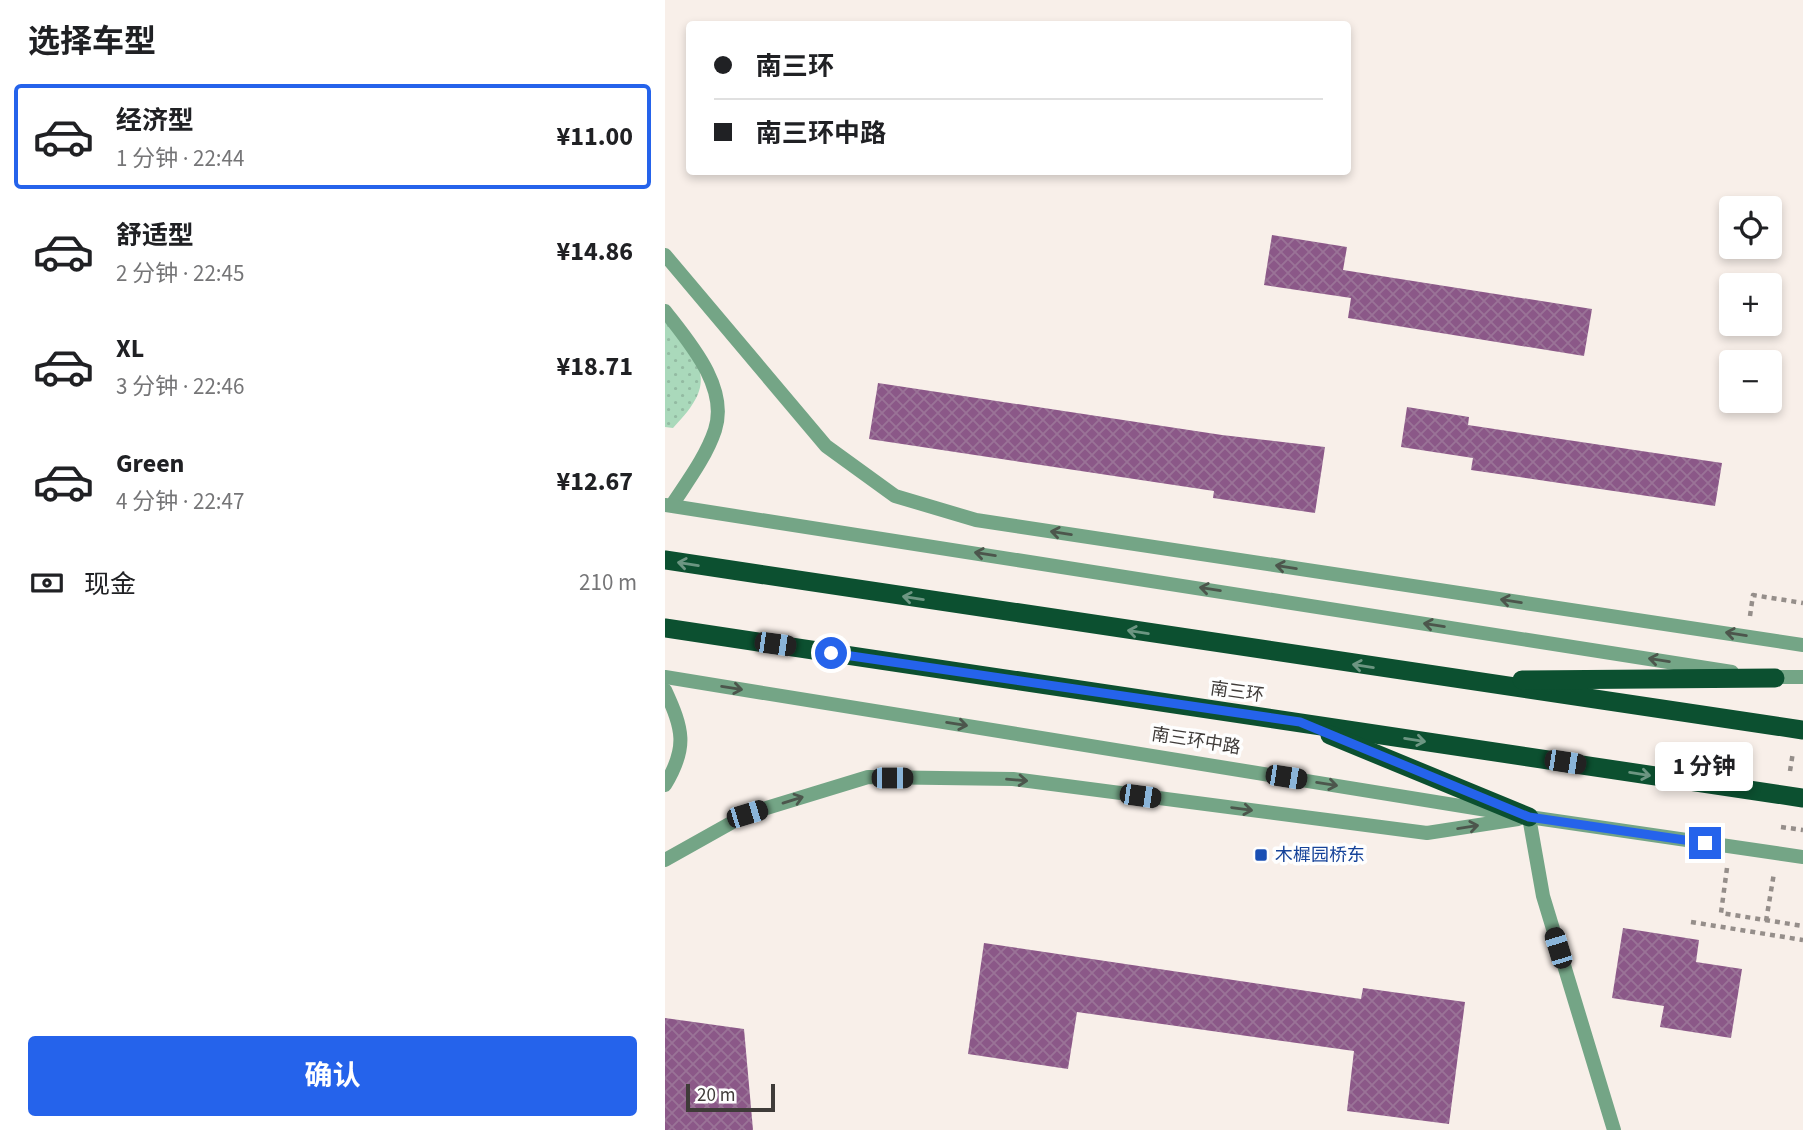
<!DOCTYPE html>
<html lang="zh">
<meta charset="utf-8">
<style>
:root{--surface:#fff;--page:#f2f2f2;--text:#202124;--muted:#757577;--line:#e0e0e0;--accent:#2563eb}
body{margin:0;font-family:"Source Sans 3","Noto Sans SC",sans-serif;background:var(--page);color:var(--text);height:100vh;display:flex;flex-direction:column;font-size:26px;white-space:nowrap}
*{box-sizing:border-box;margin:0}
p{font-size:23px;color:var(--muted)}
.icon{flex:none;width:38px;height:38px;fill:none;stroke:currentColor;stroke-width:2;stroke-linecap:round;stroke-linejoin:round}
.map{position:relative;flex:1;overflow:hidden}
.details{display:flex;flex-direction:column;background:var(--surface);width:665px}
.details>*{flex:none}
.banner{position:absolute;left:21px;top:21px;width:665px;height:154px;border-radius:7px;box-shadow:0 4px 10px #0003;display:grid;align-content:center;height:154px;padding:0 28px;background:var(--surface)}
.buttons{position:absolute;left:1054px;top:196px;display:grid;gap:14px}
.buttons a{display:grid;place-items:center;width:63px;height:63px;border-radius:7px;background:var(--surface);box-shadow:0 4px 10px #0003;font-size:35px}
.scale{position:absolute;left:21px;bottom:18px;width:89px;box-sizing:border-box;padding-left:7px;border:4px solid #3f3b39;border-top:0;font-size:19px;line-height:24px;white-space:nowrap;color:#3f3b39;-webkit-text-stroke:5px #fefefe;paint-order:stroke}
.end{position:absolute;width:32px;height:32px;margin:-16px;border:9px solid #2563eb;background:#fff;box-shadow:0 0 0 4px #fff}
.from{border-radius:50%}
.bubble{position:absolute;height:49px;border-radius:7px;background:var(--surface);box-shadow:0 4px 10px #0003;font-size:23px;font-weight:700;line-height:49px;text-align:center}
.car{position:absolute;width:21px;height:42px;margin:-21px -10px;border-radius:9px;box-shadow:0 0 5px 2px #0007;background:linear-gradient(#222 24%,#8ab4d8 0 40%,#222 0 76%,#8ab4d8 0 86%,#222 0)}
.banner b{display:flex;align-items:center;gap:24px;height:66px;font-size:26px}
.banner b+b{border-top:2px solid var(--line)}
.banner i{width:18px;height:18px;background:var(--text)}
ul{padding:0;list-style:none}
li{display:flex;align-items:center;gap:21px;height:105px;margin:0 14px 10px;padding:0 14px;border:4px solid transparent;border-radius:7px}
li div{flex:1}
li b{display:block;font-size:26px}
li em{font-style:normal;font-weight:700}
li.selected{border-color:var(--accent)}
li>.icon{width:63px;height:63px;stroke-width:1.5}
h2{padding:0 28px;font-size:32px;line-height:84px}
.pay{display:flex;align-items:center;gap:18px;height:77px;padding:0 28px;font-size:26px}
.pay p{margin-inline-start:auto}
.action{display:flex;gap:14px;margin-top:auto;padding:14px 28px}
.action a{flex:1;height:80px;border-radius:7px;background:var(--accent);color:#fff;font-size:28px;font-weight:700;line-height:80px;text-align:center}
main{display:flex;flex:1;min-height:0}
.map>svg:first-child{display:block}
.grass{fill:url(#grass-dots)}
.building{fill:url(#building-cross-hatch)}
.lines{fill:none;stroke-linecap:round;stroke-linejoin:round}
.path{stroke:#958e8a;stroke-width:4.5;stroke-dasharray:5 5;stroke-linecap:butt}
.minor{stroke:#74a586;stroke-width:14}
.tertiary{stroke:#74a586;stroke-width:14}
.trunk{stroke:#0c5030;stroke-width:19}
.oneway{stroke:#4c564c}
.oneway2{stroke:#6d9682}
.route{stroke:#2563eb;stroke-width:9}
.transit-dot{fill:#1a4fb4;stroke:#fefefe;stroke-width:2.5}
.labels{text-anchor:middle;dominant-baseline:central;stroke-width:7;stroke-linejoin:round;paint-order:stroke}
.street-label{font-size:18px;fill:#3f3b39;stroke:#fefefe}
.transit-label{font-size:18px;fill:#164399;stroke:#fefefe;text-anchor:start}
</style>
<main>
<section class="details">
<h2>选择车型</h2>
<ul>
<li class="selected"><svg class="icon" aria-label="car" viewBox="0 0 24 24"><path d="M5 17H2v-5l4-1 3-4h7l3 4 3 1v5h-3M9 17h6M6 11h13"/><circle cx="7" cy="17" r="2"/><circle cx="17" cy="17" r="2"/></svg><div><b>经济型</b><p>1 分钟 · 22:44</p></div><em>¥11.00</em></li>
<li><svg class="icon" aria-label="car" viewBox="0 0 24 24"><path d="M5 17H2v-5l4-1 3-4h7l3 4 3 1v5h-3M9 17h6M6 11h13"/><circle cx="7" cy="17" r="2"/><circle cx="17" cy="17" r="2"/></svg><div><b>舒适型</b><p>2 分钟 · 22:45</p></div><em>¥14.86</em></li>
<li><svg class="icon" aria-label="car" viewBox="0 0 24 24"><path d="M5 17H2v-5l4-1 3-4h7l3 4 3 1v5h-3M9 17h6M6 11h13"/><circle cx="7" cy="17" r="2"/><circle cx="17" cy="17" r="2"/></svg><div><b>XL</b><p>3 分钟 · 22:46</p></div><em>¥18.71</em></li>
<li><svg class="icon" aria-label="car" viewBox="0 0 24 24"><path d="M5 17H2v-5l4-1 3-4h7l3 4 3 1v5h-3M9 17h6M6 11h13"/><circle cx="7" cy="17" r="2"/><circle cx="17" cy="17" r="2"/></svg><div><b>Green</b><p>4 分钟 · 22:47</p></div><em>¥12.67</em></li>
</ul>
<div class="pay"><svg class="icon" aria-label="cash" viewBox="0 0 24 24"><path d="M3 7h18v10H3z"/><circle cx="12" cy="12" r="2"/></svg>现金<p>210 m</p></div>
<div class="action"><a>确认</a></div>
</section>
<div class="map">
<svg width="1138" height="1130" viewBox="0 0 1138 1130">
<defs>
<pattern id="grass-dots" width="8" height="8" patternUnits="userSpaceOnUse" patternTransform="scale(1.75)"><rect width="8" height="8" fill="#aad9bb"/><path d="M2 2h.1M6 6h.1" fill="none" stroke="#93bba2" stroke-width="1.8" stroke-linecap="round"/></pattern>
<pattern id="building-cross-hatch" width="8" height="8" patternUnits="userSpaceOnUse" patternTransform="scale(1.75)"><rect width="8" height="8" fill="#8b5888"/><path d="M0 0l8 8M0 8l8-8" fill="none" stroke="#9a7397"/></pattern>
</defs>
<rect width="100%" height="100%" fill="#f8efe9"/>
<path class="grass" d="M0 320C36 365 55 380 8 428L0 427Z"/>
<g class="building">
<polygon points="607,235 682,247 678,270 927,309 919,356 683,318 686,298 599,285"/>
<polygon points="213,383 557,435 660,447 650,513 548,498 549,491 204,439"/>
<polygon points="742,407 804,417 803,425 1057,463 1050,506 806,470 808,458 736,447"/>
<polygon points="958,928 1034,940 1031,962 1077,969 1066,1038 995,1027 999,1006 947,998"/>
<polygon points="319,943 696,999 698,988 800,1002 784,1124 682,1111 689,1051 412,1012 403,1069 303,1054"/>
<polygon points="0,1018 79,1029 88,1130 0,1130"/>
</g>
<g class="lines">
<g class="path">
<polyline points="1085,616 1088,595 1138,603"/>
<polyline points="1125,771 1128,752"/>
<polyline points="1116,827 1138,830"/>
<polyline points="1062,868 1056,913 1138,926"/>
<polyline points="1101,921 1109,873"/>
<polyline points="1026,922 1138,940"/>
</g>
<polyline class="minor" points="864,817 878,896 949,1130"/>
<g class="tertiary">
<polyline points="0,255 161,446 230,496 311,520 1138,645"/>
<path d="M0 311C24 342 64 387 50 430 41 457 22 482 7 505"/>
<polyline points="0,505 1067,672"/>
<polyline points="0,677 864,817 1138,857"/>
<polyline points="1101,677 1138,677"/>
<path d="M0 690C18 729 23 747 0 785"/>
<polyline points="0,860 82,814 203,777 348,779 762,833 853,819"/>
</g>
<g class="trunk">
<polyline points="0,560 1138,730"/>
<polyline points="0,628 1138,798"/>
<polyline points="857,680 1110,678"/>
<polyline points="665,735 864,817"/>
</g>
</g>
<defs><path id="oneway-shaft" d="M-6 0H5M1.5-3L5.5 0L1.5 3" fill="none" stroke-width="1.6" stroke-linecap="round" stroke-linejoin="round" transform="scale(1.75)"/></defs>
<g class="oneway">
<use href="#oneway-shaft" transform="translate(396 533) rotate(-171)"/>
<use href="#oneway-shaft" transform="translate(320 554) rotate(-171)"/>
<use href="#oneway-shaft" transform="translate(621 567) rotate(-171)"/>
<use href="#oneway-shaft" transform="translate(545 589) rotate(-171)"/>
<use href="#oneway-shaft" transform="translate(846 601) rotate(-171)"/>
<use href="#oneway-shaft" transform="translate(769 625) rotate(-171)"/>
<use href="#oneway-shaft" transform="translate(1071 634) rotate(-171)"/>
<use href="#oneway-shaft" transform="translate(994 660) rotate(-171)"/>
<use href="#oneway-shaft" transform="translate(67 688) rotate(9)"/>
<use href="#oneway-shaft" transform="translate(292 724) rotate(9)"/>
<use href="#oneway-shaft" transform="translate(352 780) rotate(5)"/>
<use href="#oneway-shaft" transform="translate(662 784) rotate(9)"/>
<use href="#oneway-shaft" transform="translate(128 800) rotate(-17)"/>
<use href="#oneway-shaft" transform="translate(577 809) rotate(8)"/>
<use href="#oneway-shaft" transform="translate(803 827) rotate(-9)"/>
</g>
<g class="oneway2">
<use href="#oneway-shaft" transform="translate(23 564) rotate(-171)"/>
<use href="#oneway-shaft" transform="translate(248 598) rotate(-171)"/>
<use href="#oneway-shaft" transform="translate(473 632) rotate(-171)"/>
<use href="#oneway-shaft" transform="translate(698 666) rotate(-171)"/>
<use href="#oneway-shaft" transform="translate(750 740) rotate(9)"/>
<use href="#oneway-shaft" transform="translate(975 774) rotate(9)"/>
</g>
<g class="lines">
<polyline class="route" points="166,653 635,722 864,817 1040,843"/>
</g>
<rect class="transit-dot" x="589" y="848" width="14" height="14" rx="3.5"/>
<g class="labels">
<g class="street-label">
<text transform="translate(572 692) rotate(8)">南三环</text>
<text transform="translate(531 741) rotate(9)">南三环中路</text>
</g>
<g class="transit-label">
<text x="610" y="855">木樨园桥东</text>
</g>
</g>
</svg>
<div class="buttons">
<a><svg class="icon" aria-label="locate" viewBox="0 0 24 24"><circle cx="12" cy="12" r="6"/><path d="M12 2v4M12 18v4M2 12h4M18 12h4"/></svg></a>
<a>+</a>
<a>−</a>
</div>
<div class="scale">20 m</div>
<i class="end from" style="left:166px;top:653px"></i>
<i class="end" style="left:1040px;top:843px"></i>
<div class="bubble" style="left:990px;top:742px;width:98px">1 分钟</div>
<i class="car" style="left:110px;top:644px;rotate:98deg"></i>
<i class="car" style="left:900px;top:762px;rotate:99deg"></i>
<i class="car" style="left:621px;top:777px;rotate:99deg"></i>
<i class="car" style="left:227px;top:778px;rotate:90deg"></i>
<i class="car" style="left:475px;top:796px;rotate:98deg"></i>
<i class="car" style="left:82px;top:814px;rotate:73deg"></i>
<i class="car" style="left:893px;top:948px;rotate:343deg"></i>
<div class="banner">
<b><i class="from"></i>南三环</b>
<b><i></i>南三环中路</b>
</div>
</div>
</main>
